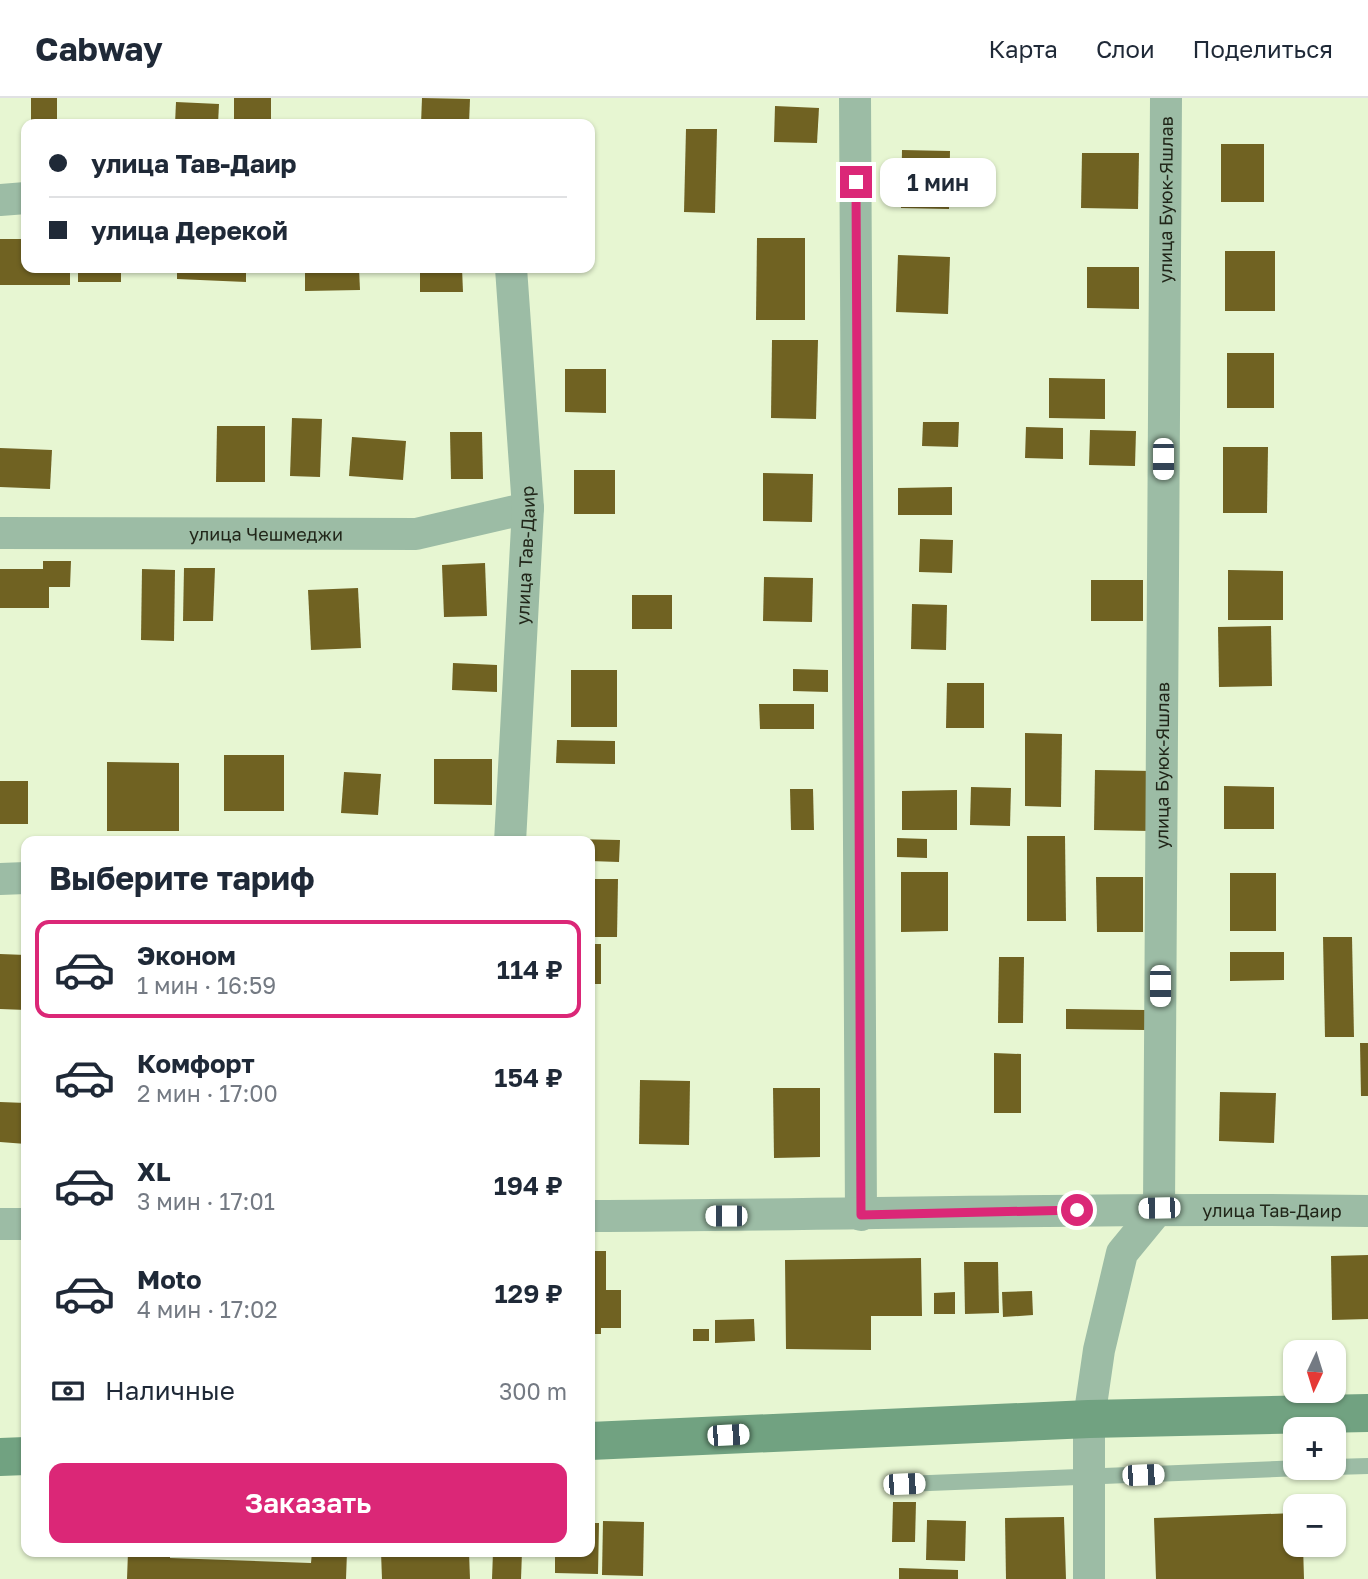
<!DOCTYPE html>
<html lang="ru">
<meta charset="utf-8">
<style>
:root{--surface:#fff;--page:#f2f2f3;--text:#1f2937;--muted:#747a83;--line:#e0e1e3;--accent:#db2777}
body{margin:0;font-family:"Golos Text",sans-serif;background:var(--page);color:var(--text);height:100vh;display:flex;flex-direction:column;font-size:26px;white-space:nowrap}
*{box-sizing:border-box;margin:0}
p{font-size:23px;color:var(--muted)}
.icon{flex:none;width:38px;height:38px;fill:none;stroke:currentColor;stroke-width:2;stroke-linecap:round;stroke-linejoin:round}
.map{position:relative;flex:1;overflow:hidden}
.details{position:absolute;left:21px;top:738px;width:574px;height:721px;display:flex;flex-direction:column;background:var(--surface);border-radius:14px;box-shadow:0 2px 5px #0004}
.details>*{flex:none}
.guide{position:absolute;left:21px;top:21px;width:574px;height:154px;border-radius:14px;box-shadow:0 2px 5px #0004;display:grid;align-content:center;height:154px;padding:0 28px;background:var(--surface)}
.needle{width:46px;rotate:184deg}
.tools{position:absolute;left:1283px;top:1242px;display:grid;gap:14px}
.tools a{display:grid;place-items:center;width:63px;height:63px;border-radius:14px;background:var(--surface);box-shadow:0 2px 5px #0004;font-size:35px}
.end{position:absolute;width:32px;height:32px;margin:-16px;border:9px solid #db2777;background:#fff;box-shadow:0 0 0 4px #fff}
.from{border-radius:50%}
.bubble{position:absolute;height:49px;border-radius:14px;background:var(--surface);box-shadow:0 2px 5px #0004;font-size:23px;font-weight:600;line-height:49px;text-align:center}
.car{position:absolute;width:21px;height:42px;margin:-21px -10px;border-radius:9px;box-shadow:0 0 5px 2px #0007;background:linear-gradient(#fff 24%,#345 0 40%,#fff 0 76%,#345 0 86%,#fff 0)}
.guide b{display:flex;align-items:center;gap:24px;height:66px;font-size:26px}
.guide b+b{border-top:2px solid var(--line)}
.guide i{width:18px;height:18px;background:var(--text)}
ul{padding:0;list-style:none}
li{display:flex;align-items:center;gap:21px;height:98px;margin:0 14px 10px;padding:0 14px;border:4px solid transparent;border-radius:14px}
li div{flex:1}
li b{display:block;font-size:26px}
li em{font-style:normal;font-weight:600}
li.selected{border-color:var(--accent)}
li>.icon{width:63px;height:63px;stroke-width:1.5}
h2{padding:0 28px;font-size:32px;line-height:84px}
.pay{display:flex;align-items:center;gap:18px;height:77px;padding:0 28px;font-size:26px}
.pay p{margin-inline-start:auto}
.cta{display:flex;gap:14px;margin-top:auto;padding:14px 28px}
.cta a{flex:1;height:80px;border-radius:14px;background:var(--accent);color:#fff;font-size:28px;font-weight:600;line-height:80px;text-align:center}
header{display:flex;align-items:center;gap:42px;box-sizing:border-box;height:98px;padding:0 35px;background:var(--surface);border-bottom:2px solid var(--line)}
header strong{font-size:33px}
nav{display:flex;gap:38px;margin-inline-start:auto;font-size:24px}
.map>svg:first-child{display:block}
.building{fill:#706222}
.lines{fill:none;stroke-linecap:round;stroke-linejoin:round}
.service{stroke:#9cbca5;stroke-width:16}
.minor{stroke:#9cbca5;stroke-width:32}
.secondary{stroke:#71a281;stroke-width:38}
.route{stroke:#db2777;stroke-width:9}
.labels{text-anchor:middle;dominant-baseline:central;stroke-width:7;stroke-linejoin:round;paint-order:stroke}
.street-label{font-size:18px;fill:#212619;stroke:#e7f6d2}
</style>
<header>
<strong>Cabway</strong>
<nav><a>Карта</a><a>Слои</a><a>Поделиться</a></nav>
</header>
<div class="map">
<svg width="1368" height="1481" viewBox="0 0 1368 1481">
<rect width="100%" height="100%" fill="#e7f6d2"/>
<g class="building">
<rect x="31" y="0" width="26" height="26"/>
<rect x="234" y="0" width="37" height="26"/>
<polygon points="422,0 470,1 469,26 421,26"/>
<polygon points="176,4 219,6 218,26 175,26"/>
<polygon points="775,8 819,10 817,45 774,44"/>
<polygon points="686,31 717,31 715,115 684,114"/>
<rect x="1221" y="46" width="43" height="58"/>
<polygon points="902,52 950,53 949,111 901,110"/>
<polygon points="1082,55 1139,55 1138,111 1081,110"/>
<polygon points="757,140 805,140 805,222 756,222"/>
<polygon points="0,141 26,141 26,170 70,170 70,187 0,187"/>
<rect x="1225" y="153" width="50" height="60"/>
<polygon points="898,157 950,159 948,216 896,214"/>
<polygon points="1087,169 1139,169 1139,211 1087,210"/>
<rect x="78" y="170" width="43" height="14"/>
<polygon points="177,170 246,170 246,184 177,181"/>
<polygon points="305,170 359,170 360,192 305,193"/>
<polygon points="420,170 462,170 463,194 420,194"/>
<polygon points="772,242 818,242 816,321 771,320"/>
<rect x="1227" y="255" width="47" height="55"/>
<polygon points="565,271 606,271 606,315 565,314"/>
<polygon points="1049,280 1105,281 1105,321 1049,320"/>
<polygon points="292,320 322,321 320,379 290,378"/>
<polygon points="923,324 959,324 958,349 922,348"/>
<polygon points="217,328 265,328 265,384 216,384"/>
<polygon points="1026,329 1063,330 1063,361 1025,360"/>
<polygon points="1090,332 1136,333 1135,368 1089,367"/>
<polygon points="450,334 482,334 483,381 451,381"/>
<polygon points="352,339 406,343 403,382 349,378"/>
<polygon points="1223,349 1268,349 1267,415 1223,415"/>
<polygon points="0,350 52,352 50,391 0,389"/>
<rect x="574" y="372" width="41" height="44"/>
<polygon points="763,375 813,376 812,424 763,423"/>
<polygon points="952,389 952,417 898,417 898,390"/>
<polygon points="920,441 953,442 952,475 919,474"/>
<polygon points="43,463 71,463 70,489 49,489 49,510 0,510 0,471 43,471"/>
<polygon points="485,465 487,518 444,519 442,467"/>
<polygon points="184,470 215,470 213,523 183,523"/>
<polygon points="142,471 175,472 174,543 141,542"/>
<polygon points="1228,472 1283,473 1283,522 1228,522"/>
<polygon points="764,479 813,480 812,524 763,523"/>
<rect x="1091" y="482" width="52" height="41"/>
<polygon points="358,490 361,550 311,552 308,492"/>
<rect x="632" y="497" width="40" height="34"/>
<polygon points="912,506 947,507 946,552 911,551"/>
<polygon points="1271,528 1272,588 1219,589 1218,529"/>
<polygon points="453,565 497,567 497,594 452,592"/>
<polygon points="793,571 828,572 828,594 793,593"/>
<rect x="571" y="572" width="46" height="57"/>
<polygon points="947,585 984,585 984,630 946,630"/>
<polygon points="759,606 814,606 814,631 760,631"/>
<polygon points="1025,635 1062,636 1061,709 1025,708"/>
<polygon points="557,642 615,643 615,666 556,665"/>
<rect x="224" y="657" width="60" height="56"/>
<polygon points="434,661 492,661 492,707 434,706"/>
<polygon points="107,664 179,665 179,733 107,733"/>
<polygon points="1095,672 1153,673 1151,733 1094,732"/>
<polygon points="344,674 381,676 378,717 341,715"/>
<rect x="0" y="683" width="28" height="43"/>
<polygon points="1224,688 1274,689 1274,731 1224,731"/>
<polygon points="971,689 1011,690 1010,728 970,727"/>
<polygon points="790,691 813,691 814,732 791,732"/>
<polygon points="957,692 957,732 902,732 902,693"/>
<polygon points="1027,738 1065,738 1066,823 1027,823"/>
<polygon points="897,740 927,741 927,760 897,759"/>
<polygon points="573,741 620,742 619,764 590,763 590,744 573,744"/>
<polygon points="901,774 948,774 948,833 901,834"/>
<rect x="1230" y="775" width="46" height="58"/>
<polygon points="1096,779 1143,779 1143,834 1097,834"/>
<polygon points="590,781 618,781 617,839 590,839"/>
<polygon points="1323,839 1352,839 1354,939 1325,939"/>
<rect x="590" y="846" width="11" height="40"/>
<polygon points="1230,854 1284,854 1284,882 1230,883"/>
<polygon points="0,856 26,857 26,912 0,911"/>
<polygon points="999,859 1024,859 1023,925 998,925"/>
<polygon points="1066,911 1145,912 1145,932 1066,931"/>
<polygon points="1360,945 1368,945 1368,998 1361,998"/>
<polygon points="994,955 1021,956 1021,1015 994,1015"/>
<polygon points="640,982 690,983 689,1047 639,1046"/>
<polygon points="773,990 820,990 820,1059 774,1060"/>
<polygon points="1220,994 1276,995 1274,1045 1219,1043"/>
<polygon points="0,1004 26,1005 26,1046 0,1044"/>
<polygon points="590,1153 606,1153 606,1192 621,1192 621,1230 601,1230 601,1236 590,1236"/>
<polygon points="1368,1157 1368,1221 1332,1222 1331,1158"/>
<polygon points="921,1160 922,1218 871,1218 871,1252 786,1251 785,1162"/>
<polygon points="964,1164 998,1164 999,1215 965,1216"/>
<polygon points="1032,1193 1033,1217 1003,1219 1002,1194"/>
<polygon points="955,1194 955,1216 934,1216 934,1195"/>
<polygon points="754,1221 755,1243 715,1245 715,1222"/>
<rect x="693" y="1231" width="16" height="12"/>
<polygon points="893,1404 916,1404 915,1444 892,1444"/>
<polygon points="1295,1415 1295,1447 1303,1447 1304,1481 1156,1481 1154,1420"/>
<polygon points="1064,1419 1066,1481 1006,1481 1005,1420"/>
<polygon points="927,1422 966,1423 965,1463 926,1462"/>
<polygon points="603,1423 644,1424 643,1478 602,1477"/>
<polygon points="590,1425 599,1425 598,1476 555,1475 555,1454 590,1454"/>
<polygon points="128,1454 170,1454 170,1460 311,1465 312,1454 347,1454 346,1481 127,1481"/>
<polygon points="381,1454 469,1454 470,1481 382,1481"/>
<polygon points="493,1454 522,1454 521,1481 492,1481"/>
<polygon points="899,1470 958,1472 958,1481 899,1481"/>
</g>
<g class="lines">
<g class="service">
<polyline points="1334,1369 1368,1368"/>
<polyline points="904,1386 1303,1370"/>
</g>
<g class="minor">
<polyline points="855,0 861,1117"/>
<polyline points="0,102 26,100"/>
<path id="s1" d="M0 435 416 436 528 410"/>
<path id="s2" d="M510 744 528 410 511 170"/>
<polyline points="0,781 26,780"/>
<path id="s3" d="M590 1118C849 1117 1109 1109 1368 1113"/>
<polyline points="0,1126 26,1126"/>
<path id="s4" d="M1089 1481V1321L1099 1252 1122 1155 1159 1110 1166 0"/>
</g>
<g class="secondary">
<polyline points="590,1343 1089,1321 1368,1315"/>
<polyline points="0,1359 26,1358"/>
</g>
</g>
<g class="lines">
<polyline class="route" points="856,84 861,1117 1077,1112"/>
</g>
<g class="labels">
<g class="street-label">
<text stroke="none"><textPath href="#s4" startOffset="1396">улица Буюк-Яшлав</textPath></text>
<text stroke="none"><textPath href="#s1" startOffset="266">улица Чешмеджи</textPath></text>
<text stroke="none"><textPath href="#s2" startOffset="287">улица Тав-Даир</textPath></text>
<text stroke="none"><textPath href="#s4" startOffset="830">улица Буюк-Яшлав</textPath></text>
<text stroke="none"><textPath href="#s3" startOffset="682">улица Тав-Даир</textPath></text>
</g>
</g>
</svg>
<div class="tools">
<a><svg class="needle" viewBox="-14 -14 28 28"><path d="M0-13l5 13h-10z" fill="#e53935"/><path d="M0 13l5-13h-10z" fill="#747a83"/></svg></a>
<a>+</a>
<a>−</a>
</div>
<i class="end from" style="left:1077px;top:1112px"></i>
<i class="end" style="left:856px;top:84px"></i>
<div class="bubble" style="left:880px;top:60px;width:116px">1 мин</div>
<i class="car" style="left:1163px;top:361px;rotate:180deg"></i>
<i class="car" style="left:1160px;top:888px;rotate:180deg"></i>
<i class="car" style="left:1159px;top:1110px;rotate:269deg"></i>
<i class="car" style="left:726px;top:1118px;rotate:270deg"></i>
<i class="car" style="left:728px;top:1337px;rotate:87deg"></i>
<i class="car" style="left:1143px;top:1377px;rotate:88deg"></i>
<i class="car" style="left:904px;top:1386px;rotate:88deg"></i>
<div class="guide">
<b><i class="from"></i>улица Тав-Даир</b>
<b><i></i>улица Дерекой</b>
</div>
<section class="details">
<h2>Выберите тариф</h2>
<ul>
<li class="selected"><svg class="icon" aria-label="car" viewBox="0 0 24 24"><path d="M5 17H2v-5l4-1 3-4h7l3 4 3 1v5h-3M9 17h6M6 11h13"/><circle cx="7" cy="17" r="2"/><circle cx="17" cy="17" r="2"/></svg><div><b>Эконом</b><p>1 мин · 16:59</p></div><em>114 ₽</em></li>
<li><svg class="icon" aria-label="car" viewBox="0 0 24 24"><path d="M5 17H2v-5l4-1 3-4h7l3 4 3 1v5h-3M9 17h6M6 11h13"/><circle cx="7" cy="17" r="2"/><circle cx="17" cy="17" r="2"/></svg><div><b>Комфорт</b><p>2 мин · 17:00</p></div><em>154 ₽</em></li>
<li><svg class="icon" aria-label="car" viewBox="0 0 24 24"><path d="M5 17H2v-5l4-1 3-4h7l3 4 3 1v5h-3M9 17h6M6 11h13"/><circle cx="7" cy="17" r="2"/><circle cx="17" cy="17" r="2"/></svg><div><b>XL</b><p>3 мин · 17:01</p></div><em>194 ₽</em></li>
<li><svg class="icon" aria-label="car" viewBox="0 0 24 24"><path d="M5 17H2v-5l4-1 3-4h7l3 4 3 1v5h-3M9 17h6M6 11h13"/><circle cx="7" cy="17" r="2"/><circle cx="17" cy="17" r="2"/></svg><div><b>Moto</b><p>4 мин · 17:02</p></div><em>129 ₽</em></li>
</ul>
<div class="pay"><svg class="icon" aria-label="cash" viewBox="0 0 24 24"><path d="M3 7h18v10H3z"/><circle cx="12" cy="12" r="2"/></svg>Наличные<p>300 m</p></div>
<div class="cta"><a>Заказать</a></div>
</section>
</div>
